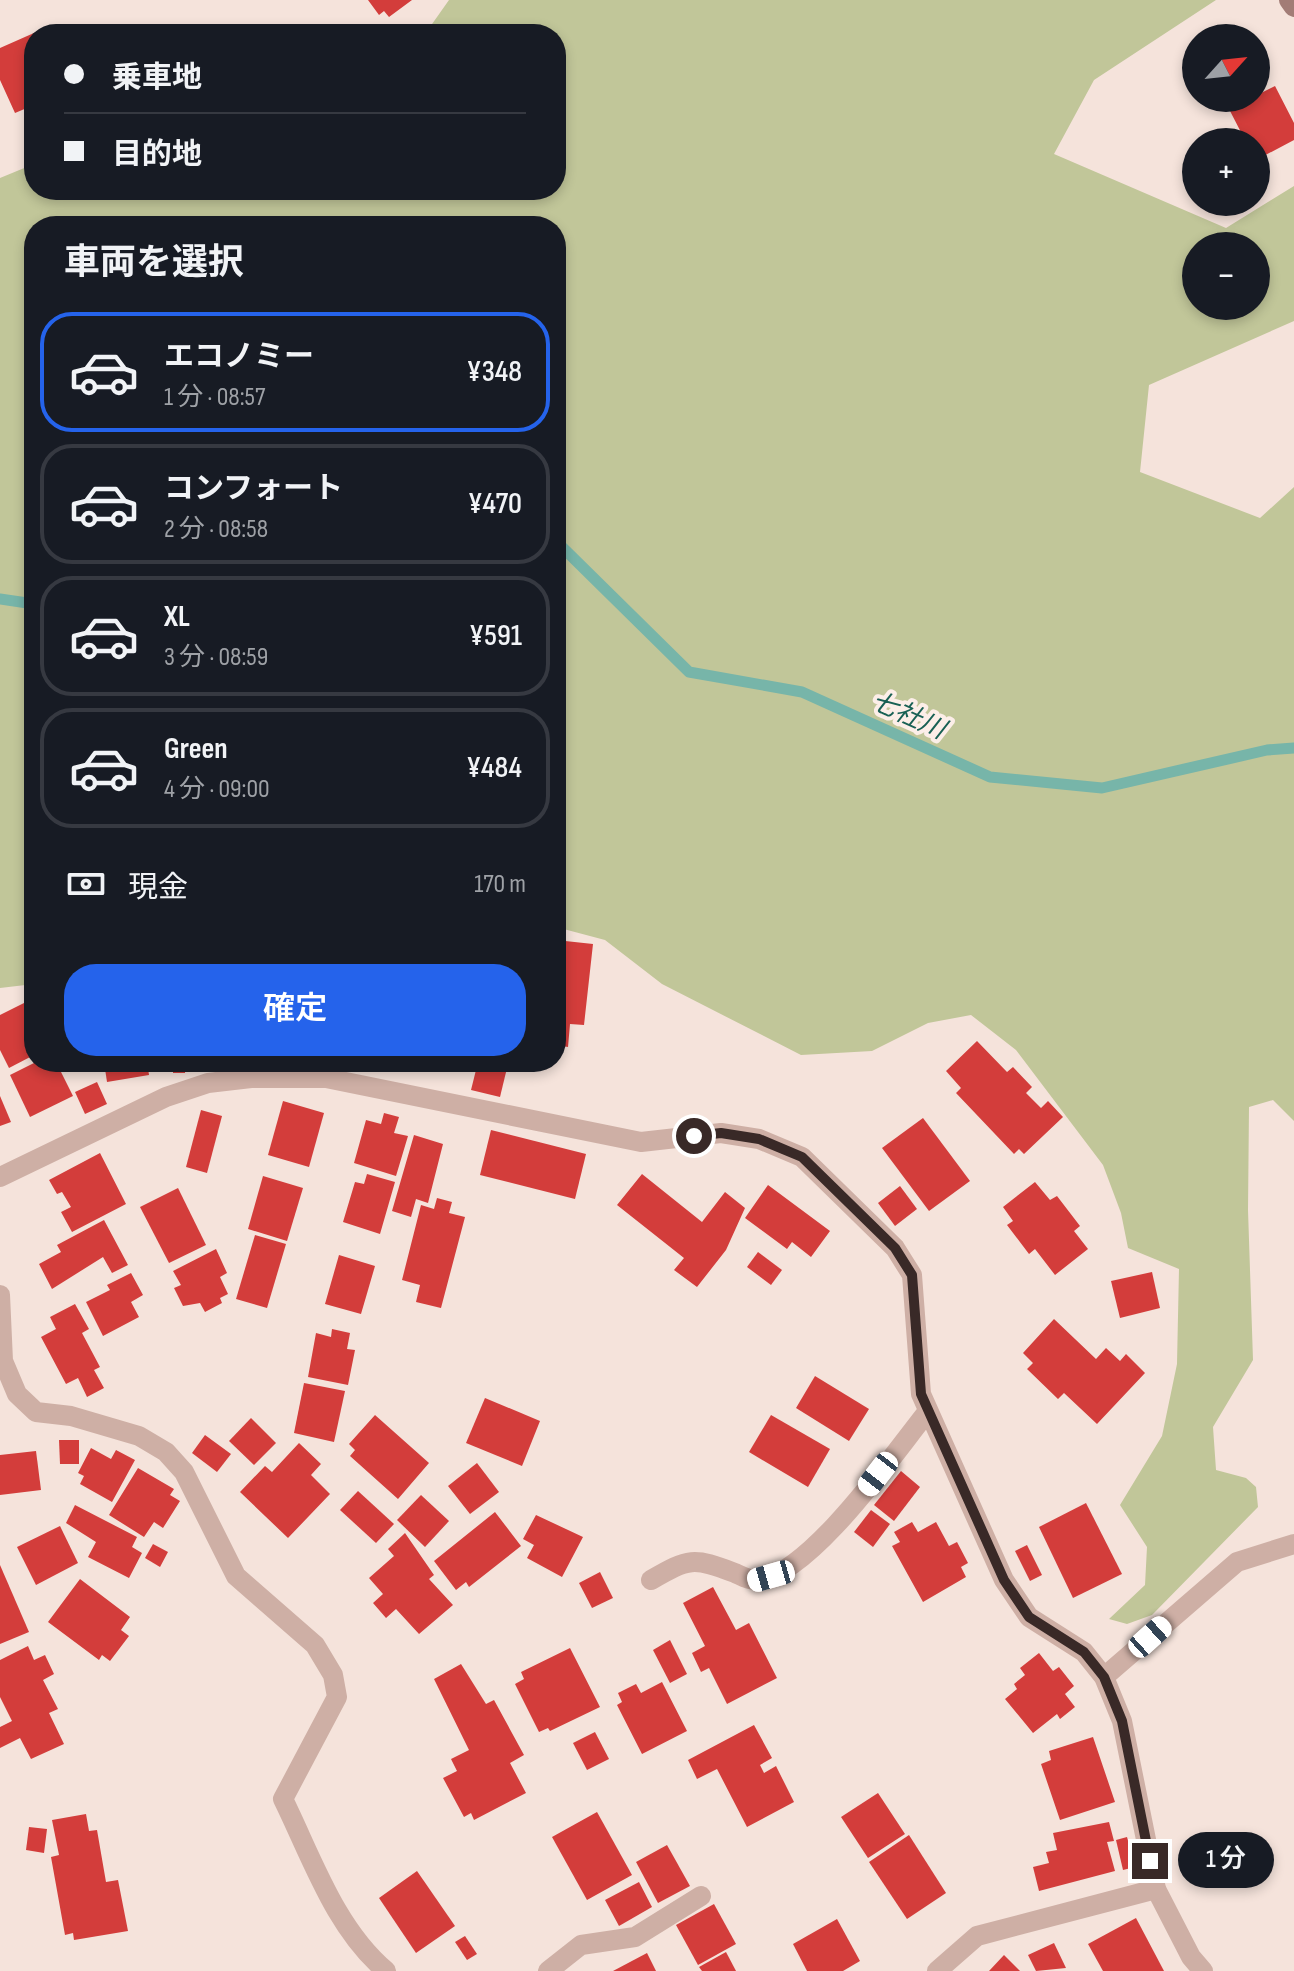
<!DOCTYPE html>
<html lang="ja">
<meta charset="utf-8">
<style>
:root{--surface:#171b24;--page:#242831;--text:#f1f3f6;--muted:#9ea1a6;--line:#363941;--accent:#2563eb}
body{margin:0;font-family:"Sofia Sans Condensed","Noto Sans JP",sans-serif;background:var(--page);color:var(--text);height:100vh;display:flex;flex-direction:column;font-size:30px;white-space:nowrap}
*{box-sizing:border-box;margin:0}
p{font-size:26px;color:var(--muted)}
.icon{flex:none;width:44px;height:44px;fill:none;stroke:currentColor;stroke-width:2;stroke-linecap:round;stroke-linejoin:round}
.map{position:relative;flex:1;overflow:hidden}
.drawer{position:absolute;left:24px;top:216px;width:542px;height:856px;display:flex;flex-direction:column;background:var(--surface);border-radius:32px;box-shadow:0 4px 12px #0003}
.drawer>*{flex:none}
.banner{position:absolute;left:24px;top:24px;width:542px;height:176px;border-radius:32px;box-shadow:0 4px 12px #0003;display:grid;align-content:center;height:176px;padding:0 40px;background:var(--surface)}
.needle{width:52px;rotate:63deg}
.buttons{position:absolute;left:1182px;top:24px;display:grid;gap:16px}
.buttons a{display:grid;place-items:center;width:88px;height:88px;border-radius:50%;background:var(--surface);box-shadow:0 4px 12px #0003;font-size:40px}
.end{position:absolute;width:36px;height:36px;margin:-18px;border:10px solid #392927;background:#fff;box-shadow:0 0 0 4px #fff}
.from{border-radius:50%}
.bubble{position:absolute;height:56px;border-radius:28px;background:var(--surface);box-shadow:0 4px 12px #0003;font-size:26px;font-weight:600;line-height:56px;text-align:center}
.car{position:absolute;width:24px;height:48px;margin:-24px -12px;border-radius:10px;box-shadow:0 0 6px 2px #0007;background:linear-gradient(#fff 24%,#345 0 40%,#fff 0 76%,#345 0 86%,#fff 0)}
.banner b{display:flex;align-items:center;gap:28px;height:76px;font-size:30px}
.banner b+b{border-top:2px solid var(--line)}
.banner i{width:20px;height:20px;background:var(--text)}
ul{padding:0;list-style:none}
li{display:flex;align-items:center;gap:24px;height:120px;margin:0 16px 12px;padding:0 24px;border:4px solid var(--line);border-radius:32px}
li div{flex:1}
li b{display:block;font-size:30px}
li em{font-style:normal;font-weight:600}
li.on{border-color:var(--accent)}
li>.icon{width:72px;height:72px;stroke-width:1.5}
h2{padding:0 40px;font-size:36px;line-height:96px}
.pay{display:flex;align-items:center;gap:20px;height:88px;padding:0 40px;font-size:30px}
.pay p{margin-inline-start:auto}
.primary-button{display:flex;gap:16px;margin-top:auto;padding:16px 40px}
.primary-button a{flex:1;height:92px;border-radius:32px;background:var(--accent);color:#fff;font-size:32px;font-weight:600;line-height:92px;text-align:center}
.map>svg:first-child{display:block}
.green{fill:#c1c699;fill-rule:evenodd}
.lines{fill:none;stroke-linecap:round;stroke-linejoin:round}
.stream{stroke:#77b5a9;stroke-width:11}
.building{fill:#d33d3b}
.street{stroke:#ceafa5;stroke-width:20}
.secondary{stroke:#a27c76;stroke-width:20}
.route{stroke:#392927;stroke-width:10}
.labels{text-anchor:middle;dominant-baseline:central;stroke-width:8;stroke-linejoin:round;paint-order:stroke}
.water-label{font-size:26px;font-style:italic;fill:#186054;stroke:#fceee8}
</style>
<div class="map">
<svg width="1294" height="1971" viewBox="0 0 1294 1971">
<rect width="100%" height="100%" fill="#f5e3db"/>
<path class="green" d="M449 0H1216L1094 80 1054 154 1226 228 1294 186V321L1149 385 1140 472 1260 518 1294 487V1121L1273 1100 1249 1107 1248 1210 1253 1360 1213 1427 1216 1470 1246 1478 1256 1487 1258 1507 1152 1615 1127 1624 1109 1619 1145 1585 1147 1547 1120 1505 1162 1436 1177 1364 1179 1269 1128 1248 1121 1213 1103 1165 1016 1050 971 1015 928 1023 872 1051 801 1055 662 984 605 940 556 927V226H34V984L0 988V178L34 164V190H556V34H425ZM1196 246H1256V306H1196Z"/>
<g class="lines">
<g class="stream">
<polyline points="556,541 689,672 802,692 990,777 1102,788 1267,750 1294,748"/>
<polyline points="0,599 34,604"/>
</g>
</g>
<g class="building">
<polygon points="368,0 412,0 389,17 384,11 379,15"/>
<polygon points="43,29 45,34 34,34 34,105 15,113 0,80 0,48"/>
<polygon points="1275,86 1294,123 1294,140 1256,160 1256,142 1246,142 1229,109"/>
<polygon points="556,940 593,944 584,1025 570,1024 568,1047 556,1045"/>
<polygon points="28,1001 34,1012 34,1055 9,1068 0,1050 0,1015"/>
<polygon points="977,1041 1007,1072 1013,1067 1032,1087 1026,1093 1041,1108 1048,1101 1063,1117 1024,1154 1019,1149 1014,1154 956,1093 961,1088 946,1071"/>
<polygon points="36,1062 56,1062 73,1096 30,1117 10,1075"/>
<polygon points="104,1062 147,1062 149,1075 107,1082"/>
<polygon points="173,1062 186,1062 185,1073 173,1073"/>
<polygon points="478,1062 507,1068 500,1097 471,1090"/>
<polygon points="97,1082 107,1104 85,1114 75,1092"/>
<polygon points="0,1096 11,1122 0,1126"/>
<polygon points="283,1101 324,1113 309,1167 268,1155"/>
<polygon points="201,1110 222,1116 207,1173 186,1167"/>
<polygon points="384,1113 399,1117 394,1133 408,1136 396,1176 354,1163 366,1120 381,1124"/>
<polygon points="923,1118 970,1181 929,1211 882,1148"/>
<polygon points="491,1130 586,1154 575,1199 480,1175"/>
<polygon points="414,1135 443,1144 428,1203 416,1199 411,1217 392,1211"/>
<polygon points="100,1153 126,1204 72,1232 61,1212 71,1207 62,1192 57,1194 49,1180"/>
<polygon points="367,1174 395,1182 380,1234 343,1222 355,1182 364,1184"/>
<polygon points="642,1174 702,1222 725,1192 745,1208 726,1250 697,1287 674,1270 684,1258 617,1205"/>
<polygon points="263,1176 303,1188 287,1241 248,1229"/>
<polygon points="1035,1182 1050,1200 1057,1196 1080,1226 1074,1231 1088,1249 1055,1275 1035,1249 1029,1254 1007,1225 1013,1221 1003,1207"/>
<polygon points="768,1185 830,1231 811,1257 792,1242 787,1249 745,1218"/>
<polygon points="900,1186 917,1209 895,1226 878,1203"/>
<polygon points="178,1188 206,1245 169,1263 140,1207"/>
<polygon points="437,1198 452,1202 449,1213 465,1217 441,1308 416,1302 420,1285 402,1280 421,1205 434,1209"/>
<polygon points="104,1220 128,1265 112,1273 103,1257 52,1289 39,1264 61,1252 57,1245"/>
<polygon points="255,1235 286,1244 267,1308 236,1299"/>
<polygon points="216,1249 227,1273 220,1277 228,1294 220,1298 222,1303 205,1312 200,1303 183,1306 174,1288 181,1285 173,1271"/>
<polygon points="758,1252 782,1270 771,1285 747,1267"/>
<polygon points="339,1255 375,1266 361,1314 325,1304"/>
<polygon points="1152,1272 1160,1308 1120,1318 1111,1281"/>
<polygon points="131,1273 143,1295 131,1302 139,1317 103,1336 86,1302 110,1290 107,1285"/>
<polygon points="75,1304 89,1329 82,1333 100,1367 94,1370 104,1388 87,1397 78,1378 66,1384 41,1337 56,1329 50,1317"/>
<polygon points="1054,1319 1096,1359 1106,1348 1120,1361 1126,1354 1145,1373 1097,1424 1064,1393 1058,1399 1027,1369 1033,1363 1023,1353"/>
<polygon points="332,1329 350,1333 347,1349 355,1350 348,1385 308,1377 316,1333 331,1337"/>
<polygon points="815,1376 869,1409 849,1441 796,1408"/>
<polygon points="304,1383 345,1391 334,1442 294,1433"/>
<polygon points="485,1398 540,1421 522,1466 466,1443"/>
<polygon points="375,1415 429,1463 398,1499 350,1456 355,1450 349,1444"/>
<polygon points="771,1415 830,1449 808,1487 749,1452"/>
<polygon points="251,1418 276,1443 254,1465 229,1441"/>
<polygon points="205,1435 231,1454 217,1472 192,1453"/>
<polygon points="59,1440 79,1440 79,1464 60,1464"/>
<polygon points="299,1443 321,1464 311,1475 330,1494 288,1538 240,1492 265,1466 272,1472"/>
<polygon points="91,1448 111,1459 116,1450 135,1460 112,1502 80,1484 84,1476 78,1473"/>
<polygon points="36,1451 41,1490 0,1495 0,1455"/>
<polygon points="477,1463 499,1492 470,1514 448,1486"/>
<polygon points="138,1468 174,1489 170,1495 180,1501 163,1528 154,1522 144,1537 109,1515"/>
<polygon points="901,1471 920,1487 894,1521 874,1505"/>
<polygon points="358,1491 394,1524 376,1543 340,1510"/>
<polygon points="421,1495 449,1521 425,1547 397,1520"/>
<polygon points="1086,1503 1122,1574 1073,1598 1039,1527"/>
<polygon points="75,1505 137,1537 132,1547 142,1553 129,1578 88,1557 96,1542 66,1523"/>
<polygon points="871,1510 890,1524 873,1547 854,1532"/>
<polygon points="495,1512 521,1546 469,1587 466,1582 456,1590 434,1561"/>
<polygon points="536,1515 583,1537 562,1577 527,1558 534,1545 523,1539"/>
<polygon points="912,1522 918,1532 936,1522 949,1546 957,1542 968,1563 961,1567 966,1577 923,1602 892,1546 900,1542 894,1532"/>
<polygon points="60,1526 78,1563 36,1585 17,1547"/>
<polygon points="405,1533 434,1575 429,1579 453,1605 419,1634 396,1609 386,1618 373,1603 383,1594 369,1578 394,1556 388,1549"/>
<polygon points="153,1544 168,1552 160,1567 145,1558"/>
<polygon points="1027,1545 1042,1575 1030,1581 1015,1551"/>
<polygon points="0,1565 29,1632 0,1644"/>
<polygon points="600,1572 613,1598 592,1608 579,1583"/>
<polygon points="80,1579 130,1617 121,1630 129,1636 110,1661 102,1655 99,1660 48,1622"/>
<polygon points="713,1587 736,1630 749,1623 777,1678 727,1704 709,1668 701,1672 692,1653 705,1646 683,1603"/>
<polygon points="670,1640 687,1674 670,1683 653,1650"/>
<polygon points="28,1646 34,1660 45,1655 54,1674 43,1680 58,1709 49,1713 64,1744 31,1759 20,1738 0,1748 0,1727 12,1721 0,1697 0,1660"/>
<polygon points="570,1648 600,1707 550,1731 548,1728 539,1732 515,1684 524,1679 521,1672"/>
<polygon points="1039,1653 1053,1671 1059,1667 1074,1686 1065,1694 1075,1707 1060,1719 1057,1714 1033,1733 1005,1699 1017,1689 1014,1684 1025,1675 1020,1668"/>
<polygon points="461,1664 486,1704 494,1700 524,1755 510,1763 526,1793 474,1820 471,1813 464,1817 443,1778 457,1771 451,1759 469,1750 434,1679"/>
<polygon points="662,1682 687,1731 642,1754 617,1705 622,1702 618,1693 636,1684 641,1693"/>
<polygon points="754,1725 772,1758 760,1765 764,1773 776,1766 794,1802 747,1827 717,1769 697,1779 688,1760"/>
<polygon points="595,1732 609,1759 587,1770 573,1743"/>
<polygon points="1093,1737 1115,1802 1060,1820 1041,1764 1051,1760 1049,1751"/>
<polygon points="878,1793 905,1834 868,1858 841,1817"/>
<polygon points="597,1812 632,1875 587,1900 552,1837"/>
<polygon points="86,1814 89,1831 97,1830 106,1882 118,1880 128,1931 74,1940 73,1933 65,1935 51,1857 59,1855 52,1820"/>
<polygon points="1109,1822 1114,1841 1107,1842 1115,1871 1039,1891 1033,1867 1049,1863 1046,1852 1057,1850 1053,1833"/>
<polygon points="29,1827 47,1829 44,1853 26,1850"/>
<polygon points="909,1835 946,1893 907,1919 869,1862"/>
<polygon points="1127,1837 1135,1867 1123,1870 1116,1840"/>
<polygon points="667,1845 690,1886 658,1903 636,1862"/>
<polygon points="417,1871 455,1926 416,1953 379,1898"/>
<polygon points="639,1882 652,1907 619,1926 605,1900"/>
<polygon points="714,1904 736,1944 698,1965 676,1925"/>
<polygon points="1136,1918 1164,1971 1103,1971 1088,1944"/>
<polygon points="837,1919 860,1961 843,1971 807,1971 793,1944"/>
<polygon points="465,1936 477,1954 467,1960 455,1942"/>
<polygon points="1054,1943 1066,1968 1036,1971 1028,1955"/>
<polygon points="726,1952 736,1971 702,1971 699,1967"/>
<polygon points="647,1953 656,1971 613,1971"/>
<polygon points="1004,1955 1020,1971 989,1971"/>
</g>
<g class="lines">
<g class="street">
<polyline points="0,1177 166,1097 208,1083 251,1078 326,1078 641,1142 721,1133 759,1139 802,1157 895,1248 912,1275 921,1394 1004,1580 1029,1617 1084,1652 1104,1677 1122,1721 1156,1889 1191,1957 1203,1971"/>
<path d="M0 1295 3 1361 17 1394 36 1412 71 1416 139 1436 166 1452 184 1472 236 1576 315 1645 333 1675 337 1697 283 1799C312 1858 335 1928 386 1971"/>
<path d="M651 1580C689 1558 693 1557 735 1573 742 1576 750 1581 758 1580 810 1575 895 1452 928 1411"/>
<polyline points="1104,1677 1237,1562 1294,1544"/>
<polyline points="548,1971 581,1945 635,1937 701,1896"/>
<polyline points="937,1971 977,1936 1156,1889"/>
</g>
<polyline class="secondary" points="1289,0 1294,7"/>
</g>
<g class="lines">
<polyline class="route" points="694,1136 721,1133 759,1139 802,1157 895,1248 912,1275 921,1394 1004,1580 1029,1617 1084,1652 1104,1677 1122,1721 1150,1861"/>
</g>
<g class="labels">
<g class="water-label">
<text transform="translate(908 716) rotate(24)">七社川</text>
</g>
</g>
</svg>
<div class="buttons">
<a><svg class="needle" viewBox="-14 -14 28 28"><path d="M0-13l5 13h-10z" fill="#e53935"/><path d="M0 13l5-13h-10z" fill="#9ea1a6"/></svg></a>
<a>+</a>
<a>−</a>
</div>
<i class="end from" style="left:694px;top:1136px"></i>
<i class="end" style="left:1150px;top:1861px"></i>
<div class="bubble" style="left:1178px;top:1832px;width:96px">1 分</div>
<i class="car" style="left:878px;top:1474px;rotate:218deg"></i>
<i class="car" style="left:771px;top:1576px;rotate:254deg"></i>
<i class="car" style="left:1150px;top:1637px;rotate:48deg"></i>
<div class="banner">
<b><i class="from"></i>乗車地</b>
<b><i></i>目的地</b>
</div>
<section class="drawer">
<h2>車両を選択</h2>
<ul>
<li class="on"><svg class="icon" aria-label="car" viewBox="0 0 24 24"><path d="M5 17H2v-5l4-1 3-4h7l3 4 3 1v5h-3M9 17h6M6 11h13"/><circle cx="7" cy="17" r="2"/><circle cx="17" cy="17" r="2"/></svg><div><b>エコノミー</b><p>1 分 · 08:57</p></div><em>¥348</em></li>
<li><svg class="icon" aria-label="car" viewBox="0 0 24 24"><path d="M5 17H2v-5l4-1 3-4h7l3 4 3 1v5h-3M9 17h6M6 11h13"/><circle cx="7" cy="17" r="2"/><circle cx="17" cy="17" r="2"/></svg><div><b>コンフォート</b><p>2 分 · 08:58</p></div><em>¥470</em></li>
<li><svg class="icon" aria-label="car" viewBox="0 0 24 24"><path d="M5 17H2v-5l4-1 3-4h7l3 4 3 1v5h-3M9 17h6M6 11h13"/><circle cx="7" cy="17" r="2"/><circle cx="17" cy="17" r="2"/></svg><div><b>XL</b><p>3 分 · 08:59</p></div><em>¥591</em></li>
<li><svg class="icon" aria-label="car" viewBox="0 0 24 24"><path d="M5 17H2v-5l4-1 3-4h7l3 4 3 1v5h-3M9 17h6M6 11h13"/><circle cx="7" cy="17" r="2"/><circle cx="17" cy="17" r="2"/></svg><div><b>Green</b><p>4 分 · 09:00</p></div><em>¥484</em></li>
</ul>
<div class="pay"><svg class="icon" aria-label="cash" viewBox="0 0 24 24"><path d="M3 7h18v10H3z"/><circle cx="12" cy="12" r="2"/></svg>現金<p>170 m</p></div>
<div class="primary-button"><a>確定</a></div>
</section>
</div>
